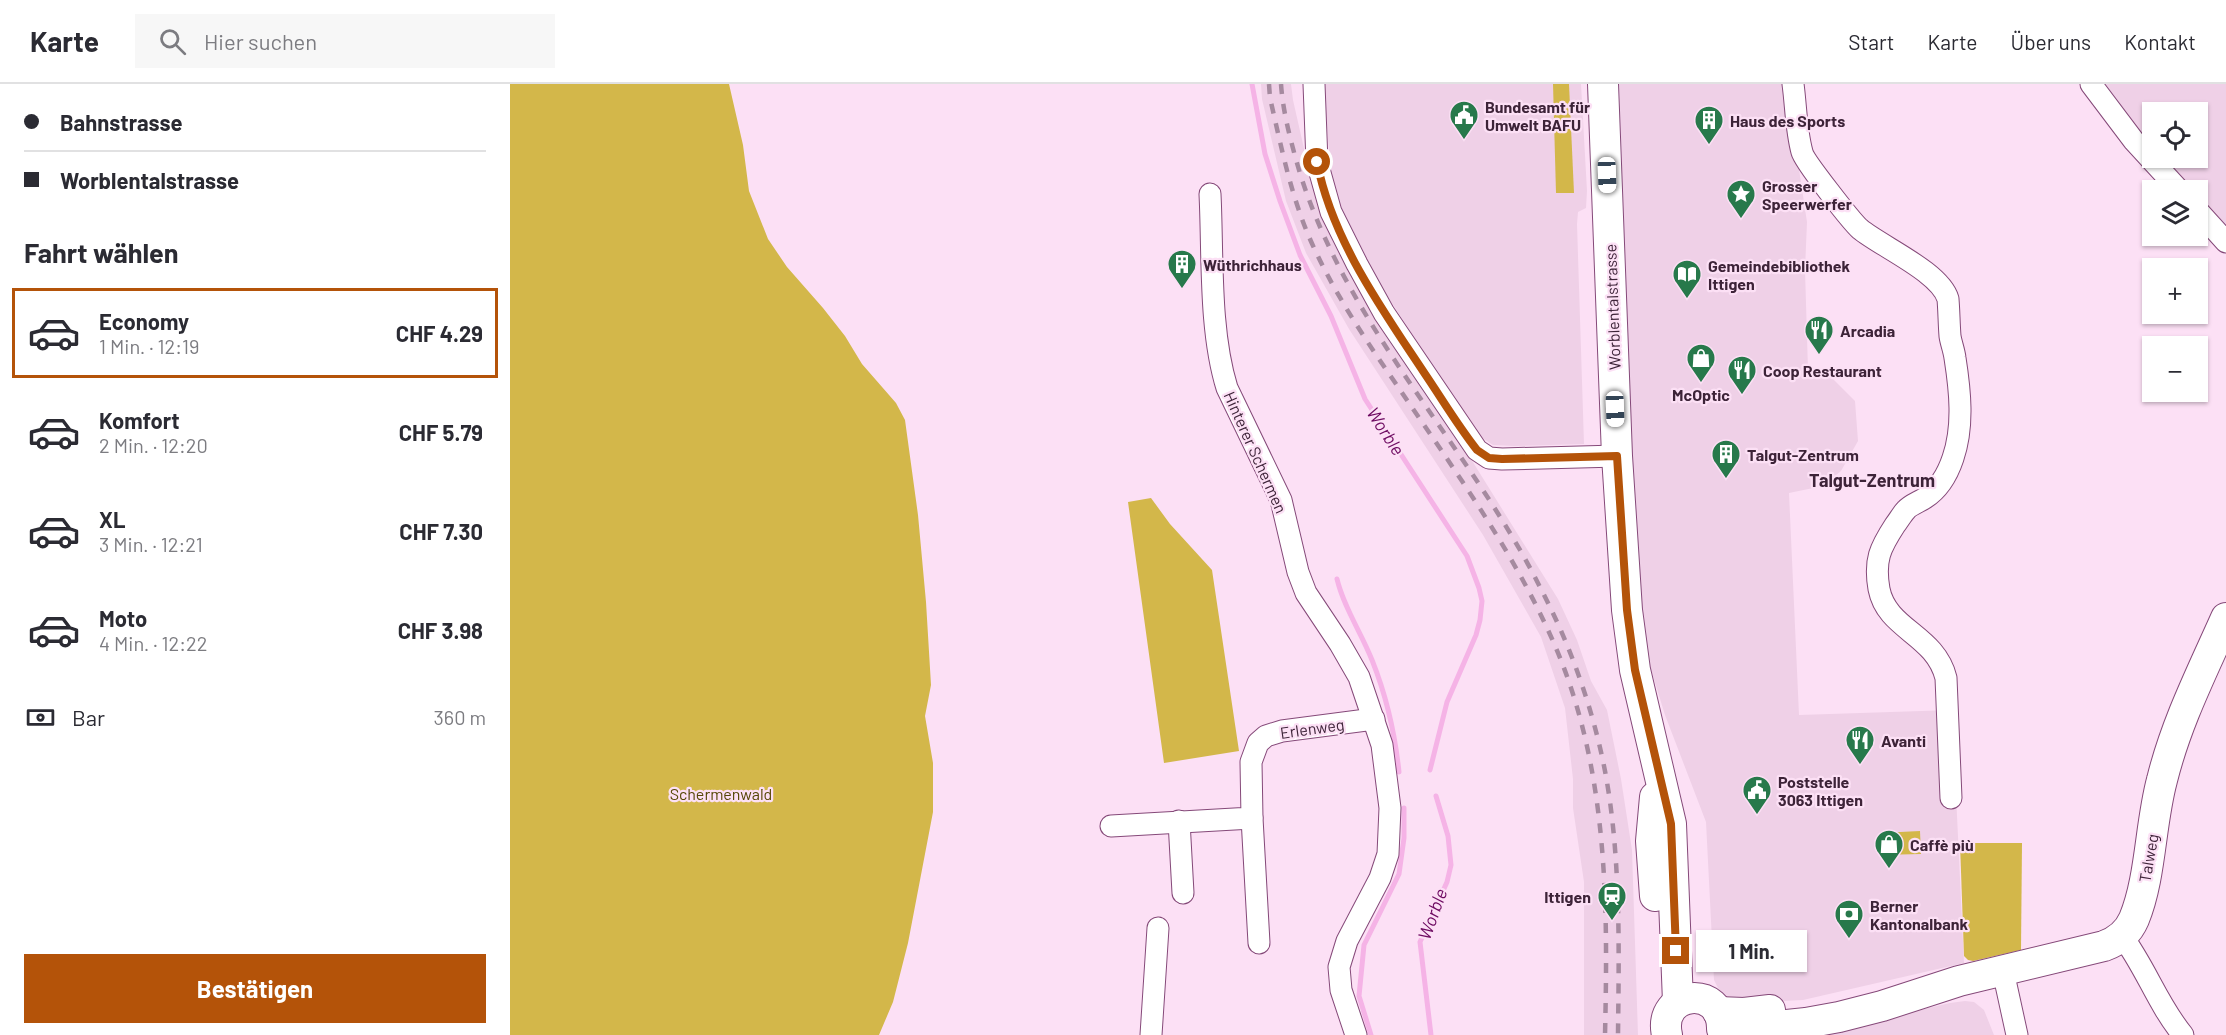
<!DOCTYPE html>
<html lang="de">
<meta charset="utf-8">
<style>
:root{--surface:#fff;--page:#f7f7f7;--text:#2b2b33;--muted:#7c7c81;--line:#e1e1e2;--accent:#b45309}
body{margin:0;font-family:Barlow,sans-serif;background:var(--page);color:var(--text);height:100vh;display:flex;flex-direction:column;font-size:22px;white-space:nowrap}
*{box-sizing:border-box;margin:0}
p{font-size:20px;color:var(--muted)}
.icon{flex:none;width:33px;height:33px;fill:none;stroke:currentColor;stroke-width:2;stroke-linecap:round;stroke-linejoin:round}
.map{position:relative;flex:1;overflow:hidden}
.side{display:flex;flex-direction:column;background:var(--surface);width:510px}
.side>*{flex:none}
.guide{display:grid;align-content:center;height:132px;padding:0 24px;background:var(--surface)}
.controls{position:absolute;left:1632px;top:18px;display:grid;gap:12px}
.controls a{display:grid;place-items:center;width:66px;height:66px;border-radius:0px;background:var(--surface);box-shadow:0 2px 4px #0004;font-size:30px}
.end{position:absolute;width:27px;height:27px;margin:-14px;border:8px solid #b45309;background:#fff;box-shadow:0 0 0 3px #fff}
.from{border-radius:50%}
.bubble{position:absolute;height:42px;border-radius:0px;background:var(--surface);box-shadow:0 2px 4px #0004;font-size:20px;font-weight:700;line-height:42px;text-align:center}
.car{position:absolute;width:18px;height:36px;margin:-18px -9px;border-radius:8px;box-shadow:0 0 4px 2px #0007;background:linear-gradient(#fff 24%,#345 0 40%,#fff 0 76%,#345 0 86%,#fff 0)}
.guide b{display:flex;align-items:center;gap:21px;height:57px;font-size:22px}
.guide b+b{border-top:2px solid var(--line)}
.guide i{width:15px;height:15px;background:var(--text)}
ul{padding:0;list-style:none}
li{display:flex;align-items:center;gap:18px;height:90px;margin:0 12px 9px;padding:0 12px;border:3px solid transparent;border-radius:0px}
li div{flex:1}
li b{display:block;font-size:22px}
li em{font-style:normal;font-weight:700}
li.selected{border-color:var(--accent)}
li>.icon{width:54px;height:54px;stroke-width:1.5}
h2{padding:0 24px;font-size:27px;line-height:72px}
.pay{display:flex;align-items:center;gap:15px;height:66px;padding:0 24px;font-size:22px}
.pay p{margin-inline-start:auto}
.action{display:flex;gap:12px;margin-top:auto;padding:12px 24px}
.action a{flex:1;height:69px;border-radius:0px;background:var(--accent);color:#fff;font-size:24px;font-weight:700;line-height:69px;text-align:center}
header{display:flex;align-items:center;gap:36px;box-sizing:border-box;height:84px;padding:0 30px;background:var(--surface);border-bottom:2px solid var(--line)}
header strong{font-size:28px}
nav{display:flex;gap:33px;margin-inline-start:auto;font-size:21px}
.search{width:420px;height:54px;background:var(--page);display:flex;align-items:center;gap:15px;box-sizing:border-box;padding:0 21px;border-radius:0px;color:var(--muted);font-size:22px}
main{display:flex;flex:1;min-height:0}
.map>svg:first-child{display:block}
.built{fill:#efd0e7}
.green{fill:#d3b74a}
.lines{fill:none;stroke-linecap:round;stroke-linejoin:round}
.stream{stroke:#f5b3e6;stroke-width:5}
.street-casing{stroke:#854979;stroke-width:23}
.secondary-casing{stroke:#854979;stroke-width:32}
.street{stroke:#fff;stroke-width:21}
.secondary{stroke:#fff;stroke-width:30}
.rail{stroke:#a58a9f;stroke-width:4.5;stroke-dasharray:10 10;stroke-linecap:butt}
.route{stroke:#b45309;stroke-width:8}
.labels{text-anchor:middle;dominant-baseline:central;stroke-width:4.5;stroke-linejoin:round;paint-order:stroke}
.poi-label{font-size:16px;font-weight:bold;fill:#3d2338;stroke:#fce0f5;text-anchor:start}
.street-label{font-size:16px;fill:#3d2338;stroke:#fce0f5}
.park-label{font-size:16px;fill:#554605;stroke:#fce0f5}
.water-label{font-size:18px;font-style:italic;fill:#6d0960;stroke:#fce0f5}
.neighbourhood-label{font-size:18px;font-weight:bold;fill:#3d2338;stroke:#fce0f5}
</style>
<header>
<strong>Karte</strong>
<div class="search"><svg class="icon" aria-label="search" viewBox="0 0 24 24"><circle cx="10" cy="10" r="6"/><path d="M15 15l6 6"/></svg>Hier suchen</div>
<nav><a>Start</a><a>Karte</a><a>Über uns</a><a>Kontakt</a></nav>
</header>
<main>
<section class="side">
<div class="guide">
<b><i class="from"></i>Bahnstrasse</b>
<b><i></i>Worblentalstrasse</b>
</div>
<h2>Fahrt wählen</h2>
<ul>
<li class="selected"><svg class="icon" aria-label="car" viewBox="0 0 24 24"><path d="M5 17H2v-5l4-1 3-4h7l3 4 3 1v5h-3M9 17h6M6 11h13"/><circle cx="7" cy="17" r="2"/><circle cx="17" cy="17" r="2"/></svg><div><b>Economy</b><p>1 Min. · 12:19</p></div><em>CHF 4.29</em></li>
<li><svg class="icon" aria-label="car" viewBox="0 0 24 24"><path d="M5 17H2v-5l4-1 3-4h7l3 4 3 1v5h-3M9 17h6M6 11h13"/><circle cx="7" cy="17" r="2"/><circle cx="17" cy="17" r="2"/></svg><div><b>Komfort</b><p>2 Min. · 12:20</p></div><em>CHF 5.79</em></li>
<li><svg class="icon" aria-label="car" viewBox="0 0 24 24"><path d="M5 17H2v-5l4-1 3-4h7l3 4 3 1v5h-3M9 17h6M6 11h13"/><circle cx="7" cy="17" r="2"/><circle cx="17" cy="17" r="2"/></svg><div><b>XL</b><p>3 Min. · 12:21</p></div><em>CHF 7.30</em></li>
<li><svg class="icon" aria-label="car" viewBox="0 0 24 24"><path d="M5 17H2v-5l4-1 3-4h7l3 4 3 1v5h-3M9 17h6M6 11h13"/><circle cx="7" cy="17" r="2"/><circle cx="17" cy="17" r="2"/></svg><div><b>Moto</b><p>4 Min. · 12:22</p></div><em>CHF 3.98</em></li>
</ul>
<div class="pay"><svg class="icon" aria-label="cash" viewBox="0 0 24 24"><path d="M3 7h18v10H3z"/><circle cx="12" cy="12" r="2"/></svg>Bar<p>360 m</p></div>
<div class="action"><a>Bestätigen</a></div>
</section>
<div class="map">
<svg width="1716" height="951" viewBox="0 0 1716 951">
<rect width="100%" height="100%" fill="#fce0f5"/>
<g class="built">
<polygon points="751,0 781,0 783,16 795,69 808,115 828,161 1048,515 1067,556 1081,597 1097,626 1111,695 1122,766 1128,951 1074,951 1074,798 1063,724 1063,695 1055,624 1031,553 973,451 839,245 796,169 776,117 752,15"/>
<polygon points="813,0 1071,0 1077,107 1076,124 1068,128 1067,140 1074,360 1004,362 983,361 969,352 874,207 832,135 822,98"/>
<polygon points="1109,0 1276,0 1297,138 1295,186 1298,286 1323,295 1345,317 1348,357 1331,387 1313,402 1279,409 1289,631 1442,626 1454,879 1293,916 1228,919 1217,914 1209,906 1204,896 1196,738 1155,631 1138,576 1125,454"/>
<polygon points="1592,0 1716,0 1716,144 1688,112 1688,106 1682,106 1652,74 1688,74 1688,28 1642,28 1642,63"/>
<polygon points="1455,917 1464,918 1474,926 1484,951 1300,951 1440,919"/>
</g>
<g class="green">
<polygon points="0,0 219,0 233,61 239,107 258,155 277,183 313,224 335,252 352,280 386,319 395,336 408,431 416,518 421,601 415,632 423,679 423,728 398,859 383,918 369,951 0,951"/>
<polygon points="1043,0 1059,0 1064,109 1046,109"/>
<polygon points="641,414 660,440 702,486 729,667 654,679 618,418"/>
<polygon points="1410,747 1411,770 1371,771 1370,749"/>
<polygon points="1450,759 1512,759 1511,866 1463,877 1458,876 1454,872"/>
</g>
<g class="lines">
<g class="stream">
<polyline points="742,0 755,70 770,117 790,171 821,232 855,315 957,472 969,504 972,517 970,536 966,551 937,618 920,686"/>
<path d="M827 495C834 524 851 548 862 576 876 611 885 650 889 688"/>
<polyline points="861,951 849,912 854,861 889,790 894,754 894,724"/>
<polyline points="921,951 910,858 937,798 941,781 938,752 926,712"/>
</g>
<g class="street-casing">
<g id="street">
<polyline points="804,0 807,78 821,128 847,180 874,229 967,366 979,374 992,375 1107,372"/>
<path d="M1283 0C1286 22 1286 46 1292 68 1294 77 1342 138 1350 145 1372 163 1430 188 1438 215 1439 227 1439 239 1440 252 1441 259 1444 266 1445 274 1450 306 1454 342 1443 374 1438 389 1429 405 1415 414 1409 418 1400 421 1396 426 1392 430 1389 436 1385 441 1370 464 1364 476 1369 505 1377 546 1425 550 1436 594L1441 714"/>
<polyline points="1581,0 1624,57 1669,106"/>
<path d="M700 110C703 171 699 246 717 304L771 416 788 488 796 509 830 560 849 593 872 661 880 724 878 770 870 794 837 857 829 883 831 906 846 951"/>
<polyline points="1688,127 1716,158"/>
<polyline points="742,734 749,859"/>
<polyline points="669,737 673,809"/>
<polyline points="601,742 742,734 741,678 748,659 756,652 772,647 864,635"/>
<path d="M1612 852C1636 884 1648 921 1673 951"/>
<polyline points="1493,887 1507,951"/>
<polyline points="641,951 648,844"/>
</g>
</g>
<g class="secondary-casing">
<g id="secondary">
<polyline points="1093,0 1107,372 1117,526 1125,586 1161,740 1168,918"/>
<polyline points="1145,812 1141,757 1145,713"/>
<polyline points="1208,928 1234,929 1260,926"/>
<path d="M1157 951C1147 906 1213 900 1212 945"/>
<path d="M1220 951 1235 945 1296 939 1329 933 1372 922 1449 897 1594 862C1608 857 1618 849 1624 835 1641 794 1640 740 1652 696 1666 639 1692 588 1716 534"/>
</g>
</g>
<use href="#street" class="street"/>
<use href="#secondary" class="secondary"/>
<g class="rail">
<path d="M759 0 760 14C772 66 782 118 805 166 827 213 855 255 884 297 942 383 1005 468 1046 564 1098 687 1098 820 1095 951"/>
<path d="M771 0C773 29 781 58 789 86 837 244 960 362 1032 507 1061 563 1083 625 1095 687 1111 772 1109 865 1108 951"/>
</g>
</g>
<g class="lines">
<path class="route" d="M807 78C822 156 872 225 915 290 932 315 948 342 967 366L979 374 992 375 1107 372 1117 526 1125 586 1161 740 1166 867"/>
</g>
<defs>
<g id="civic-pin" transform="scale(1.5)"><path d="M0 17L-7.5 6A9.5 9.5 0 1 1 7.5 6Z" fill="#27794b" stroke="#fce0f5"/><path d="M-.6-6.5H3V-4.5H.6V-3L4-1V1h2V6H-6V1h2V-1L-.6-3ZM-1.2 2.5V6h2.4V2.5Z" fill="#fff"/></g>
<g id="building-pin" transform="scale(1.5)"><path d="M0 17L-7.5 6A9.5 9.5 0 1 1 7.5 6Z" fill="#27794b" stroke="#fce0f5"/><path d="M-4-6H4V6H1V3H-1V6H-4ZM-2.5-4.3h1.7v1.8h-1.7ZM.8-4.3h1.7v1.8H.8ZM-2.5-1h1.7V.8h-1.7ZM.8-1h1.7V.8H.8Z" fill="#fff"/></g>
<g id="sight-pin" transform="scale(1.5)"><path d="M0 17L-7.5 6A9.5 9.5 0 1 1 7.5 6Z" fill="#27794b" stroke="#fce0f5"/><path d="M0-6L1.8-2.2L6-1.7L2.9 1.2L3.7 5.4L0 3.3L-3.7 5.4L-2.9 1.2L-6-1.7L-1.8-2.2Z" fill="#fff"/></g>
<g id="library-pin" transform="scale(1.5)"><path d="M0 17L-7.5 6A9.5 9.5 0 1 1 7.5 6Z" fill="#27794b" stroke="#fce0f5"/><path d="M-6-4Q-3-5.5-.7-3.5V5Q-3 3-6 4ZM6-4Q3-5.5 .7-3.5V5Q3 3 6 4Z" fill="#fff"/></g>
<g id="restaurant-pin" transform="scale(1.5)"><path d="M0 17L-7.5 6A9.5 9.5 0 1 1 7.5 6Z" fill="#27794b" stroke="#fce0f5"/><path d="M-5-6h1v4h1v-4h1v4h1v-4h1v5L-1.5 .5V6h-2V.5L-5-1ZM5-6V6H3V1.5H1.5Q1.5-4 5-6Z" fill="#fff"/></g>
<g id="shop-pin" transform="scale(1.5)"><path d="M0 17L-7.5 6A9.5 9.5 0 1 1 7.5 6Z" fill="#27794b" stroke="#fce0f5"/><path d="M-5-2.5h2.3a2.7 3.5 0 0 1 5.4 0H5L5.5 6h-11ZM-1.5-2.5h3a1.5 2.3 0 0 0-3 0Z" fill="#fff"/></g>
<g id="station-pin" transform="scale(1.5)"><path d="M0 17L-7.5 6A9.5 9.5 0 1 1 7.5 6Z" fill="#27794b" stroke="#fce0f5"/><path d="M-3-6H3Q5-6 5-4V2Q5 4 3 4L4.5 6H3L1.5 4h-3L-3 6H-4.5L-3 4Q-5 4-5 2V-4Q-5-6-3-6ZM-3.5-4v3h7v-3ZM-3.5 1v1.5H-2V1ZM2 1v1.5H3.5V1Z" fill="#fff"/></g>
<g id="bank-pin" transform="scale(1.5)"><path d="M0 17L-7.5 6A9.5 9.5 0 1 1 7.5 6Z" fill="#27794b" stroke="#fce0f5"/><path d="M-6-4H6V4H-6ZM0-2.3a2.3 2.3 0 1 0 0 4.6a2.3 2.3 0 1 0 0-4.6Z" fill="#fff"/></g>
</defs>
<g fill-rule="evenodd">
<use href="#civic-pin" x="954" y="31"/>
<use href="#building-pin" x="1199" y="36"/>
<use href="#sight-pin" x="1231" y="110"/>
<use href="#building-pin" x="672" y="180"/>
<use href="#library-pin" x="1177" y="190"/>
<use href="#restaurant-pin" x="1309" y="246"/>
<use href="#shop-pin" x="1191" y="274"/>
<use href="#restaurant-pin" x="1232" y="286"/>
<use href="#building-pin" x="1216" y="370"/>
<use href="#restaurant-pin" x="1350" y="656"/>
<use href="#civic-pin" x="1247" y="706"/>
<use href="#shop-pin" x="1379" y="760"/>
<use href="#station-pin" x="1102" y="812"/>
<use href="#bank-pin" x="1339" y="830"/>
</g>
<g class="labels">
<g class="poi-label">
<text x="975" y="22">Bundesamt für<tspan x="975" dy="18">Umwelt BAFU</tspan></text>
<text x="1220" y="36">Haus des Sports</text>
<text x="1252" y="101">Grosser<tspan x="1252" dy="18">Speerwerfer</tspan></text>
<text x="693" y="180">Wüthrichhaus</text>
<text x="1198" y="181">Gemeindebibliothek<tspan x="1198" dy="18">Ittigen</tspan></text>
<text x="1330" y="246">Arcadia</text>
<text x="1253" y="286">Coop Restaurant</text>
<text x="1191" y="310" text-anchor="middle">McOptic</text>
<text x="1237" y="370">Talgut-Zentrum</text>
<text x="1371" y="656">Avanti</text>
<text x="1268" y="697">Poststelle<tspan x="1268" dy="18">3063 Ittigen</tspan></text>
<text x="1400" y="760">Caffè più</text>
<text x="1081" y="812" text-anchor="end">Ittigen</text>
<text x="1360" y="821">Berner<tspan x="1360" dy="18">Kantonalbank</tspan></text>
</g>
<g class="street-label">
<text transform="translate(1102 223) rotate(-92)">Worblentalstrasse</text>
<text transform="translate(746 368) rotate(66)">Hinterer Schermen</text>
<text transform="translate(802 644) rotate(-8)">Erlenweg</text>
<text transform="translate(1638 774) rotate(-80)">Talweg</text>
</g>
<g class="park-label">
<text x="211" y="709">Schermenwald</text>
</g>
<g class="water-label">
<text transform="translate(876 347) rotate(57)">Worble</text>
<text transform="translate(922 830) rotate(-70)">Worble</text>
</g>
<g class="neighbourhood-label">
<text x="1362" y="396">Talgut-Zentrum</text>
</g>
</g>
</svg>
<div class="controls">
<a><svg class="icon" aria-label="locate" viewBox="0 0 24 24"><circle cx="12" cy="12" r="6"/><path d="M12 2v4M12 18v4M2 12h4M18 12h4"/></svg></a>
<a><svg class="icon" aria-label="layers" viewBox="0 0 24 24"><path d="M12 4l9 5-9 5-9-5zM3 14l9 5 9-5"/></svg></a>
<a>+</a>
<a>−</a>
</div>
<i class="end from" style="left:807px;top:78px"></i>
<i class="end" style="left:1166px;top:867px"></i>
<div class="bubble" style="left:1186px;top:846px;width:111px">1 Min.</div>
<i class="car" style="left:1097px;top:91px;rotate:178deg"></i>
<i class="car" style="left:1105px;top:325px;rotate:178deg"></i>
</div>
</main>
